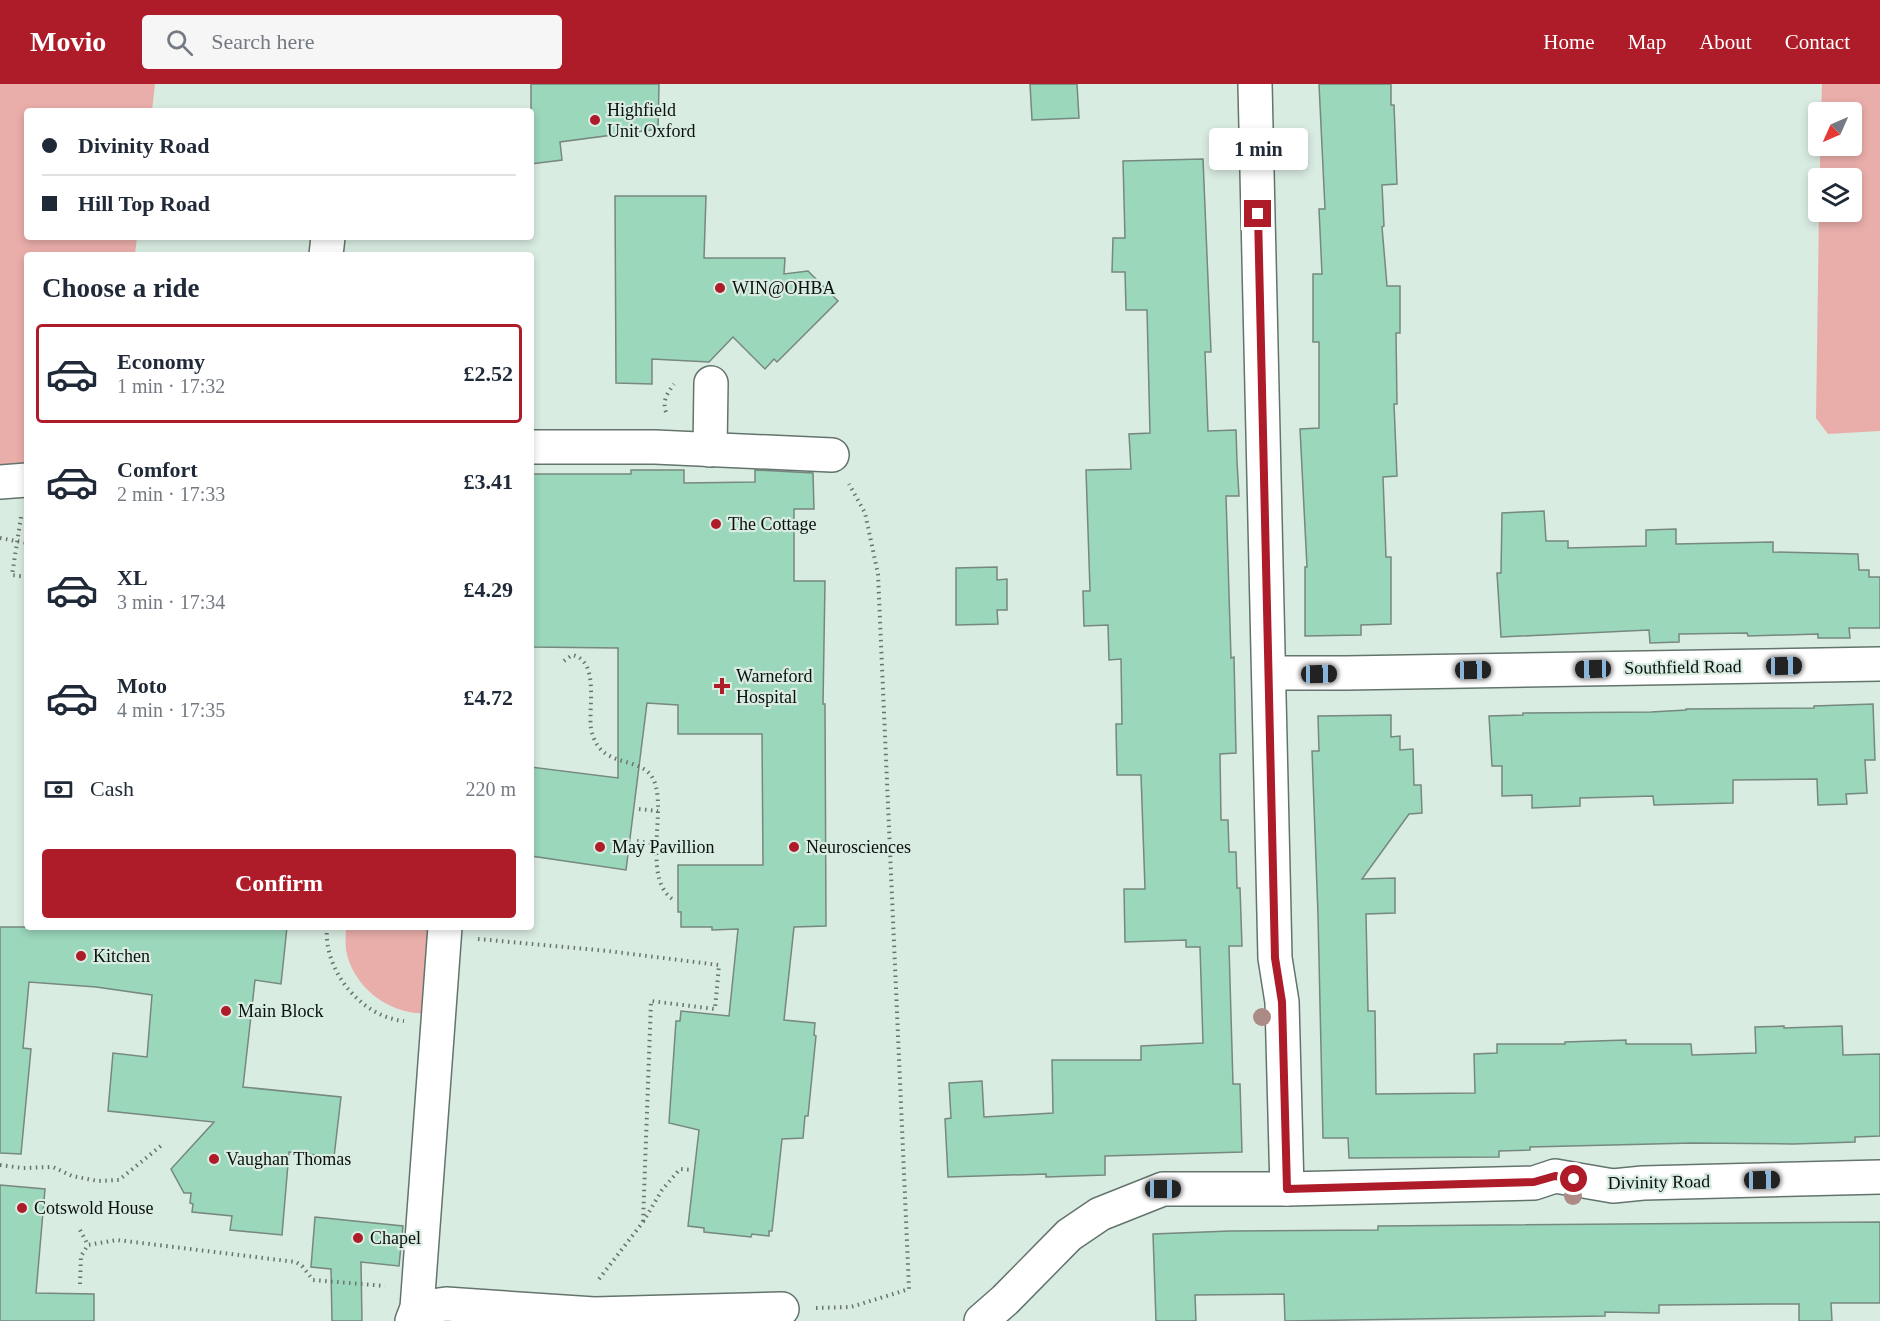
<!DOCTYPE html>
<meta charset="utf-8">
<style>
:root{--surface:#fff;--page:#f6f6f7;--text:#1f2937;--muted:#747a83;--line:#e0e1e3;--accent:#ae1b29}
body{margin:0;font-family:Georgia,serif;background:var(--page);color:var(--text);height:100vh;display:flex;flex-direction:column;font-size:22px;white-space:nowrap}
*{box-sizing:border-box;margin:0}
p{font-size:20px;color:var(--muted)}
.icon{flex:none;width:33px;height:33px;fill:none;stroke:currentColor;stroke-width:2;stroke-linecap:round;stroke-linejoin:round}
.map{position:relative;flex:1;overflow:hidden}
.side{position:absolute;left:24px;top:168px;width:510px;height:678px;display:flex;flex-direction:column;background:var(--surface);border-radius:6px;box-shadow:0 3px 9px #0003}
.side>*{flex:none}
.guide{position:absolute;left:24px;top:24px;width:510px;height:132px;border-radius:6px;box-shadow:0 3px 9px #0003;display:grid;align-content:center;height:132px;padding:0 18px;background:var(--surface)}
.needle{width:39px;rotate:225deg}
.controls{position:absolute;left:1808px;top:18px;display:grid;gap:12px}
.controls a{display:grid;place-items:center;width:54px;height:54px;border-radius:6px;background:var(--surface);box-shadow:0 3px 9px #0003;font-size:30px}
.end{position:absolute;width:27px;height:27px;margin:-14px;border:8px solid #ae1b29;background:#fff;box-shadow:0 0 0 3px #fff}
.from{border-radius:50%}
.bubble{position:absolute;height:42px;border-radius:6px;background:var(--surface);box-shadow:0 3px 9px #0003;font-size:20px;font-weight:600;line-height:42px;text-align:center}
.car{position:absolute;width:18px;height:36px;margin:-18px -9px;border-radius:8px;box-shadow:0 0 4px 2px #0007;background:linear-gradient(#222 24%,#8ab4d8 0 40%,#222 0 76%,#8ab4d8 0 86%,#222 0)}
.guide b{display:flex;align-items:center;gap:21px;height:57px;font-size:22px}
.guide b+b{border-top:2px solid var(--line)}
.guide i{width:15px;height:15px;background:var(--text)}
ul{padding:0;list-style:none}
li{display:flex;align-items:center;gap:18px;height:99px;margin:0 12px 9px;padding:0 6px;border:3px solid transparent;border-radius:6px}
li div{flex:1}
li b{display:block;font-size:22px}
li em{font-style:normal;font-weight:600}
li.current{border-color:var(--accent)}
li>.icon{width:54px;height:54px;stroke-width:1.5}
h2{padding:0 18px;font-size:27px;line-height:72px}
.pay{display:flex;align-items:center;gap:15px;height:66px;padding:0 18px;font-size:22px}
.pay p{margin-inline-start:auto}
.action{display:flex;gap:12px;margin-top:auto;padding:12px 18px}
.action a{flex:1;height:69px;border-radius:6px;background:var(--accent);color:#fff;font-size:24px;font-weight:600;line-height:69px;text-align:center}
header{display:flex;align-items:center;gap:36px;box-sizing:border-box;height:84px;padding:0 30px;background:var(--accent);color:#fff}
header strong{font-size:28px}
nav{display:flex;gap:33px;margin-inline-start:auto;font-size:21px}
.search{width:420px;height:54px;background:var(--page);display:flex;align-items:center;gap:15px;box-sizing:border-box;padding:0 21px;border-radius:6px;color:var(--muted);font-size:22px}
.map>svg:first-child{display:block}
.green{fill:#eaaeaa}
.building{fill:#9bd7bb;stroke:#76887f;stroke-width:1.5}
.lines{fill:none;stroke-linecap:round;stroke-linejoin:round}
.minor-casing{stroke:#63746c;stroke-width:36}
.path{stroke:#68746d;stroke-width:4;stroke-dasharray:1.5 4.5;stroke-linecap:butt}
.minor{stroke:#fff;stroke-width:33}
.tree{fill:#ac8b86}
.route{stroke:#ae1b29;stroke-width:8}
.poi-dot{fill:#ae1b29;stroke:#d9ece2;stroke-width:2}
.labels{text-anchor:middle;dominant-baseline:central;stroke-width:4.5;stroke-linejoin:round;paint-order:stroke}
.poi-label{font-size:18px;fill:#0a100d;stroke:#d9ece2;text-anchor:start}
.street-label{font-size:18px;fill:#0a100d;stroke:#d9ece2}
</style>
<header>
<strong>Movio</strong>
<div class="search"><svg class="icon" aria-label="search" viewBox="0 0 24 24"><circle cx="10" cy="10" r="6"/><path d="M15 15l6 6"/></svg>Search here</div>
<nav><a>Home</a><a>Map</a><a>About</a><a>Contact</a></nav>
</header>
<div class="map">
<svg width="1880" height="1237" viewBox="0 0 1880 1237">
<rect width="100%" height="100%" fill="#d9ece2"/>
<g class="green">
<polygon points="0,0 155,0 152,27 27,27 27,153 137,153 135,170 146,171 27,171 27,383 0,385"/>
<polygon points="1822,0 1880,0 1880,347 1828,350 1816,334 1819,128 1851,128 1851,94 1820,94 1820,62 1851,62 1851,28 1821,28"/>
<path d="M346 843H437L428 929C391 932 353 904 346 866 345 859 346 850 346 843Z"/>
</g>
<g class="building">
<polygon points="531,0 659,0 658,45 560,58 562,76 531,80"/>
<polygon points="1030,0 1077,0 1079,34 1032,36"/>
<polygon points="1319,0 1391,0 1391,21 1394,21 1397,100 1382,101 1384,142 1382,143 1387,202 1400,202 1400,249 1396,249 1397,320 1394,320 1397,392 1383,393 1386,473 1391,473 1391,540 1361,541 1361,551 1305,552 1305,483 1307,483 1300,345 1319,344 1319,258 1313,258 1313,190 1322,190 1319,125 1325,125"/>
<polygon points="1203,75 1211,268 1205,268 1208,347 1236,346 1237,378 1239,412 1226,412 1231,574 1234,573 1236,669 1220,670 1221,736 1228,736 1229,768 1236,768 1237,804 1240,804 1242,862 1229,862 1233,1000 1240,1000 1242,1068 1105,1072 1105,1091 1046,1093 1046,1090 948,1093 945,1035 951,1034 949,999 982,997 984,1033 1053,1029 1052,976 1141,976 1141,962 1203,959 1200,863 1186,863 1186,856 1125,858 1124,805 1145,805 1141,691 1117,691 1116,640 1122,640 1121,575 1109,576 1108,541 1084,542 1083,507 1090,507 1086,386 1131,385 1129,350 1150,349 1147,226 1126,226 1125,188 1112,188 1113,154 1125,154 1123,77"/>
<polygon points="615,112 706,112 704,174 785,174 784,190 808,187 838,217 777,278 774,275 765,285 733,253 709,278 652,275 652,300 616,299"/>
<polygon points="631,386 684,386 684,399 755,398 755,386 813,389 814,425 794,425 794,497 825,497 823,620 825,620 826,842 794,843 784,936 815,939 814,951 816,952 808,1032 805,1032 803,1054 782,1055 772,1147 769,1147 769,1152 752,1150 751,1153 704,1148 704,1144 688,1142 699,1046 669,1039 676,937 680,937 681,927 729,932 738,845 712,846 712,843 681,843 681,828 678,828 678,781 763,781 762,650 678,650 678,621 647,619 626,786 531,772 531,683 618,694 618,564 531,563 531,390 631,390"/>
<polygon points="1544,427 1546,457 1568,457 1568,464 1646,462 1646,446 1676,445 1676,460 1773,458 1773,468 1858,470 1859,486 1869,486 1869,493 1880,493 1880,544 1849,544 1850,554 1818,554 1818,550 1748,552 1747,549 1679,550 1679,558 1650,559 1649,546 1501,553 1497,489 1501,489 1502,429"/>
<polygon points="997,483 997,496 1007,495 1007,526 997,526 998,540 956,541 956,484"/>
<polygon points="1873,620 1875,676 1865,676 1867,709 1846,710 1847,720 1818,721 1817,695 1733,696 1733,719 1654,721 1653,712 1580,714 1580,722 1532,724 1532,711 1502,712 1502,682 1492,682 1489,632 1523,631 1523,629 1651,628 1686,626 1686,625 1814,624 1814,622"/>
<polygon points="1391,631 1391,653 1400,652 1400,666 1413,665 1414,701 1421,701 1422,729 1409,730 1362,795 1395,794 1395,829 1366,830 1368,927 1375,927 1376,1010 1475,1009 1474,970 1497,969 1497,960 1565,960 1565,958 1626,956 1626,960 1691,960 1692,971 1756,969 1755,943 1784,942 1784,944 1842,942 1843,971 1880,970 1880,1052 1855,1053 1855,1058 1793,1060 1693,1059 1530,1063 1530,1066 1499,1067 1499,1073 1349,1074 1348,1054 1323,1054 1318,831 1312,667 1319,667 1318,632"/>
<polygon points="0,843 287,843 281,900 255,896 243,1003 341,1013 334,1073 289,1068 282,1151 230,1146 232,1132 192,1128 193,1120 190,1119 191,1109 184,1109 171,1085 214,1038 108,1027 113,969 147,973 152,911 96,903 29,898 23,964 31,965 21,1070 0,1069"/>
<polygon points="0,1101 45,1105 36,1209 94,1210 94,1237 0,1237"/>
<polygon points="315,1133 403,1142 399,1182 361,1178 362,1237 332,1237 331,1185 311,1183"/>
<polygon points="1880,1138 1880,1219 1831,1219 1832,1237 1799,1237 1799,1220 1767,1220 1659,1221 1659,1229 1605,1228 1605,1232 1285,1237 1284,1210 1195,1211 1196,1237 1156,1237 1153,1150 1230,1147 1378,1146 1378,1142"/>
</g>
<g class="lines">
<g class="minor-casing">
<g id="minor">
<polyline points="1255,0 1275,874 1282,918 1287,1105"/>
<polyline points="326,171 328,153"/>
<polyline points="531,363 655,363 832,371"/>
<polyline points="710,366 711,299"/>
<polyline points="0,398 27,396"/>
<polyline points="1269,589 1346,589 1880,580"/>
<polyline points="417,1224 446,1220 594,1230 782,1225"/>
<polyline points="412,1237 417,1224 445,843"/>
<polyline points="981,1237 1005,1216 1069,1151 1100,1130 1163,1105 1287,1105 1534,1099 1555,1092 1613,1102 1643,1099 1880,1093"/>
</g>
</g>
<g class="path">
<path d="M666 328C662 317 667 310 674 300"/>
<polyline points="21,433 12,491 27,493"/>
<polyline points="0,454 27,459"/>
<path d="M564 577 572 571C600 576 588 625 591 644 599 691 648 666 656 703 664 735 643 797 674 816"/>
<polyline points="639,725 658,727"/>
<polyline points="637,757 657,760"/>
<path d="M327 843C323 886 361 933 404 937"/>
<polyline points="478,855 608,867 719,881 715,925 651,917 643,1138"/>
<polyline points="0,1081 22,1084 53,1083 72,1092 98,1097 119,1096 162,1061"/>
<polyline points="80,1146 88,1161"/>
<polyline points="599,1195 643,1138 662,1106 680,1085 693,1086"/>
<polyline points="80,1200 81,1172 88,1161 117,1156 296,1178 302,1182 313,1196 385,1202"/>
<polyline points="816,1224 851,1223 909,1205 878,490 865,429 849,400"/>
</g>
<use href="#minor" class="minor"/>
</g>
<g class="tree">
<circle cx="1262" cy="933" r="9"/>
<circle cx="1573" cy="1112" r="9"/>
</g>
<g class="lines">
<polyline class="route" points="1258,130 1275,874 1282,918 1287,1105 1534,1098 1555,1092 1574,1095"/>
</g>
<g class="poi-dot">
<circle cx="595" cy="36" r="6"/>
<circle cx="720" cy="204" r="6"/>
<circle cx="716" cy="440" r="6"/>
<path d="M719 593h6v6h6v6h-6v6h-6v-6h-6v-6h6z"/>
<circle cx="600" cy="763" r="6"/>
<circle cx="794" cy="763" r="6"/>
<circle cx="81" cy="872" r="6"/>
<circle cx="226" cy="927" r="6"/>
<circle cx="214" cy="1075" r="6"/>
<circle cx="22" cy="1124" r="6"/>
<circle cx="358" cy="1154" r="6"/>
</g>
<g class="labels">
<g class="poi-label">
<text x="607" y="26">Highfield<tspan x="607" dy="21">Unit Oxford</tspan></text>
<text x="732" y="204">WIN@OHBA</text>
<text x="728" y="440">The Cottage</text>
<text x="736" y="592">Warneford<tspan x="736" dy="21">Hospital</tspan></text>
<text x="612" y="763">May Pavillion</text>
<text x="806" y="763">Neurosciences</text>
<text x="93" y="872">Kitchen</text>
<text x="238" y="927">Main Block</text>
<text x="226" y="1075">Vaughan Thomas</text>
<text x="34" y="1124">Cotswold House</text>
<text x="370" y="1154">Chapel</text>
</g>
<g class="street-label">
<text transform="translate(1683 583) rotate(-1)">Southfield Road</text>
<text transform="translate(1659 1098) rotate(-1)">Divinity Road</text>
</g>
</g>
</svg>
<div class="controls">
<a><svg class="needle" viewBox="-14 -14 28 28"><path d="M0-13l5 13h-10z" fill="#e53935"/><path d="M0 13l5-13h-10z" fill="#747a83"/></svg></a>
<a><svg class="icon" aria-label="layers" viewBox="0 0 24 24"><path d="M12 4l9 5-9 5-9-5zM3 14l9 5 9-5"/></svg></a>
</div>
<i class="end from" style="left:1574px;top:1095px"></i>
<i class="end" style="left:1258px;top:130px"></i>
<div class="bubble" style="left:1209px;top:44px;width:99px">1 min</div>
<i class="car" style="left:1784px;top:582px;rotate:89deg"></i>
<i class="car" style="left:1593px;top:585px;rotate:269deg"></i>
<i class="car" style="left:1473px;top:586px;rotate:89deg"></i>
<i class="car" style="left:1319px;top:590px;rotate:89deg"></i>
<i class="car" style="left:1762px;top:1096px;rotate:89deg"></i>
<i class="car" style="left:1163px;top:1105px;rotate:90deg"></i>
<div class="guide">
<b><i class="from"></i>Divinity Road</b>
<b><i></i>Hill Top Road</b>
</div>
<section class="side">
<h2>Choose a ride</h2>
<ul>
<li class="current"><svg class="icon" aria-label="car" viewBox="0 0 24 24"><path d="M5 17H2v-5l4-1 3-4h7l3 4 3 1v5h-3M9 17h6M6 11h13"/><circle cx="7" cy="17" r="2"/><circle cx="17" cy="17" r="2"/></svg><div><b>Economy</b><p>1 min · 17:32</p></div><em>£2.52</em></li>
<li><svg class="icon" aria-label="car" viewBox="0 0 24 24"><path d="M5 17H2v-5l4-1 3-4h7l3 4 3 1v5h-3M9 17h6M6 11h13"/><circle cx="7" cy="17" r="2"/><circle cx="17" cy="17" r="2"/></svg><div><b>Comfort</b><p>2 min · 17:33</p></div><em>£3.41</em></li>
<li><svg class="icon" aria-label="car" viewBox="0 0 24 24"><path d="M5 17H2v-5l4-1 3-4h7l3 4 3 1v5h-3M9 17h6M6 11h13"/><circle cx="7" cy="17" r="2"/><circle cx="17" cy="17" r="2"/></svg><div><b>XL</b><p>3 min · 17:34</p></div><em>£4.29</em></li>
<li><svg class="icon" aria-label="car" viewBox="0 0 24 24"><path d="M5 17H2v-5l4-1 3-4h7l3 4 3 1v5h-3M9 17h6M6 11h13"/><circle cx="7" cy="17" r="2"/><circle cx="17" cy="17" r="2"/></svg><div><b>Moto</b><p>4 min · 17:35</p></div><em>£4.72</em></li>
</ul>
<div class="pay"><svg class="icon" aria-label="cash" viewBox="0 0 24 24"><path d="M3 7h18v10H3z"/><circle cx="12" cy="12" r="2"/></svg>Cash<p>220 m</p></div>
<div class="action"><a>Confirm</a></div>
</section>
</div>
